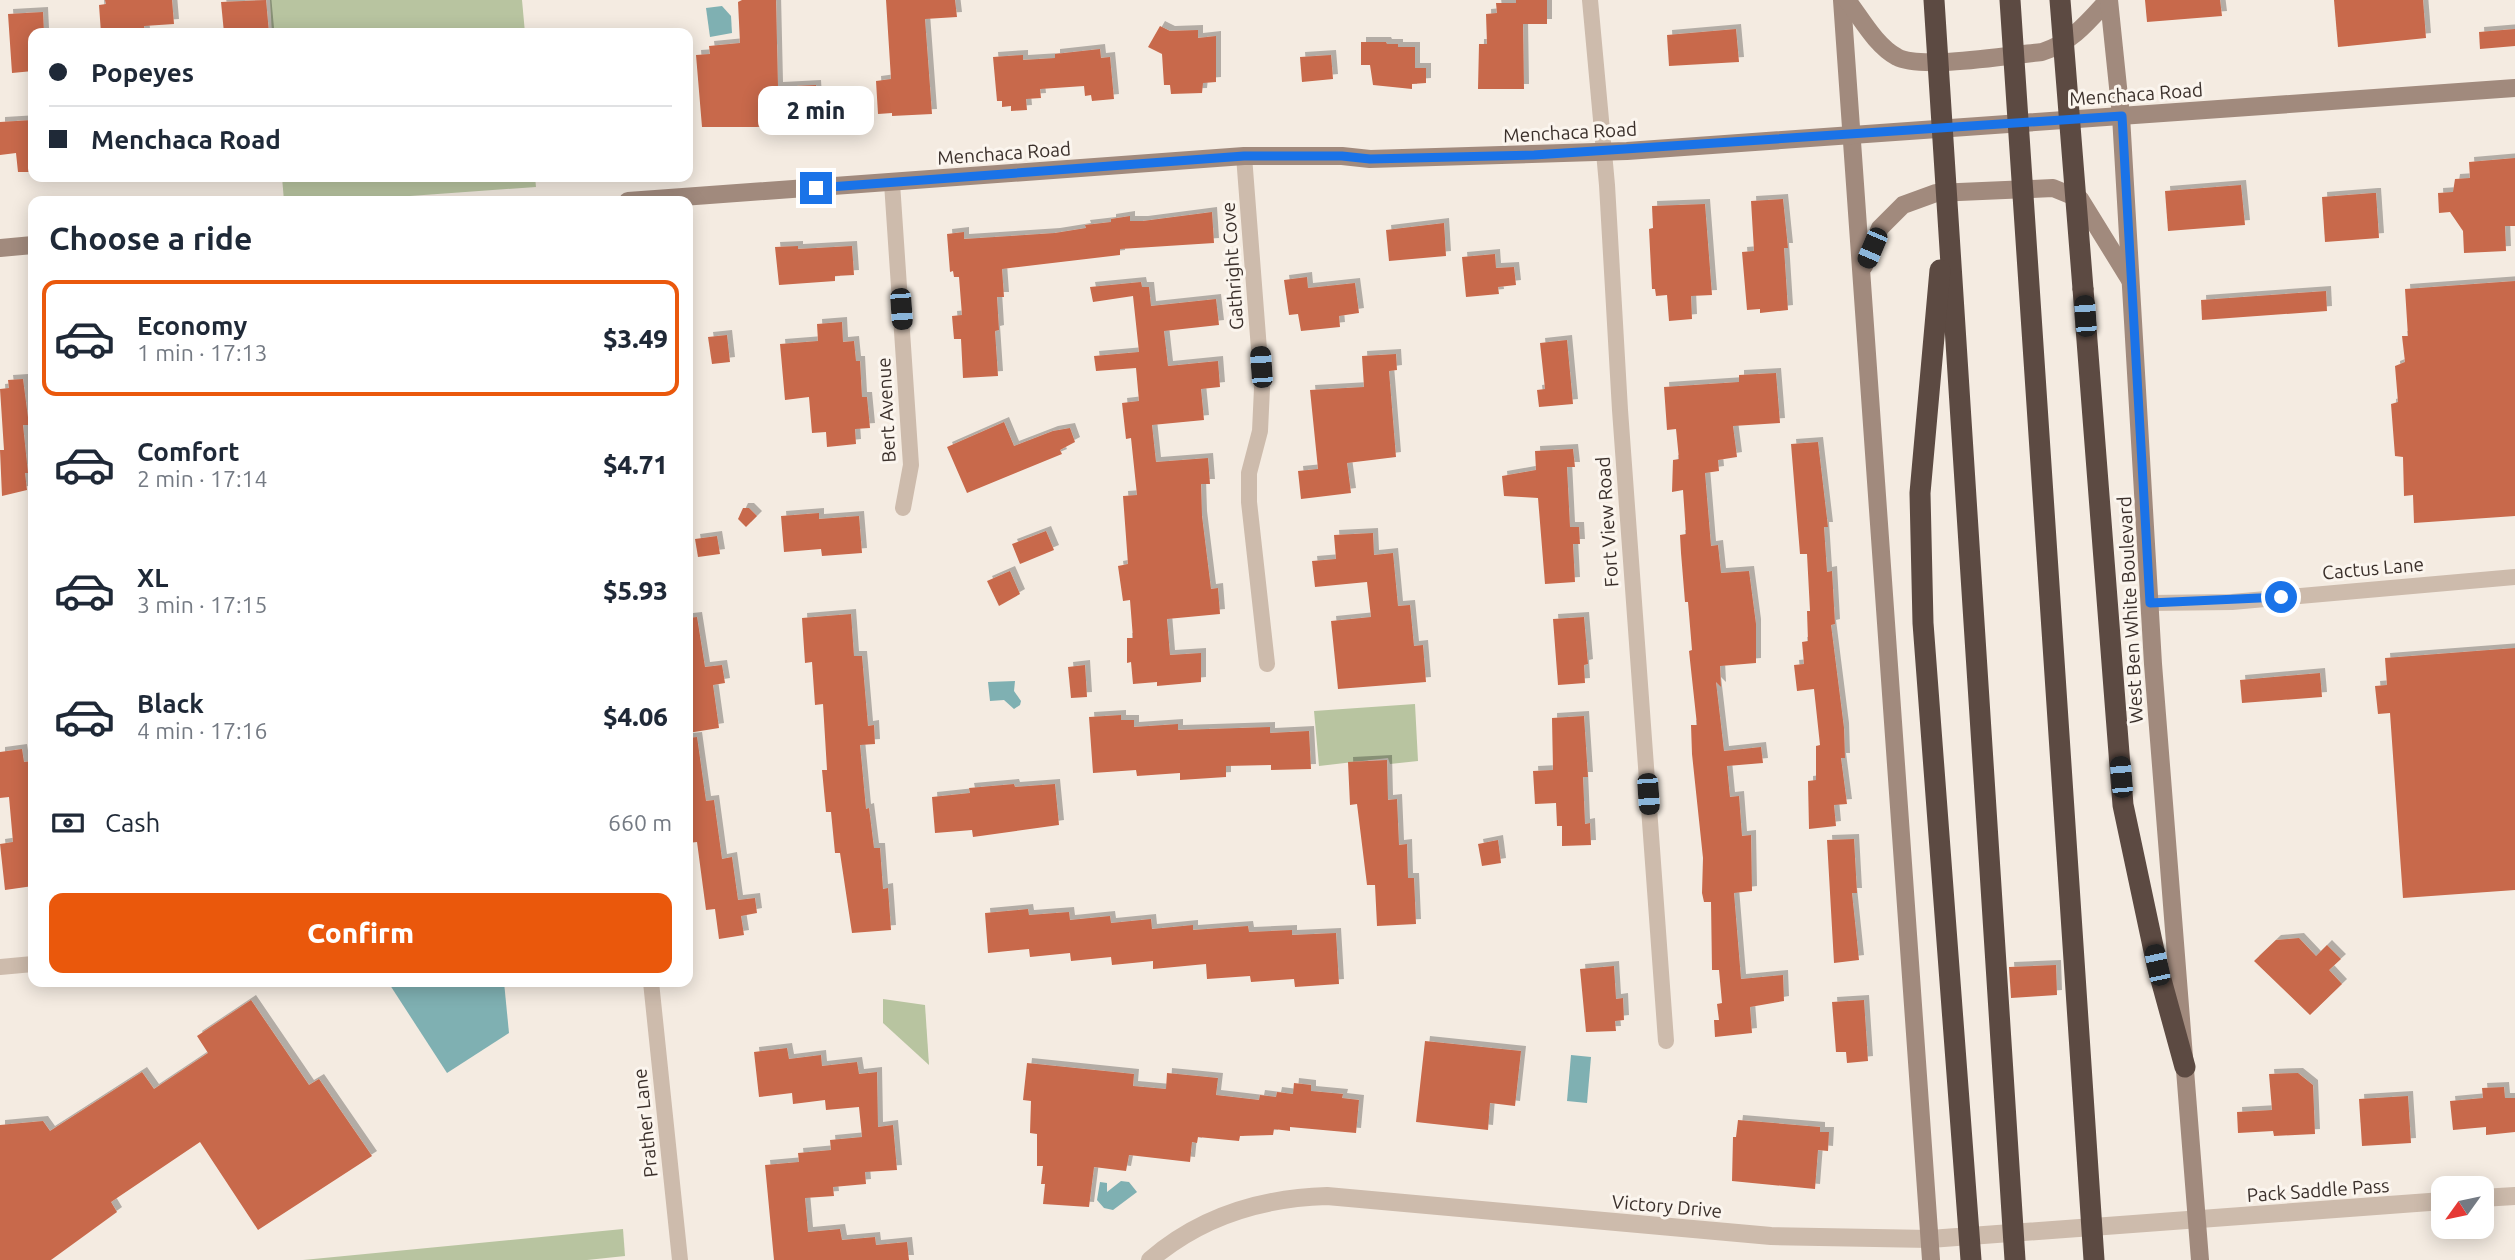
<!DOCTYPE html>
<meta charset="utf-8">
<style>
:root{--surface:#fff;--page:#f6f6f7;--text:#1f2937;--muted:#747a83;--line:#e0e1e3;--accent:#ea580c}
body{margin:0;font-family:Ubuntu,sans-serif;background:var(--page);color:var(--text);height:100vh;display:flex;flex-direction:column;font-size:26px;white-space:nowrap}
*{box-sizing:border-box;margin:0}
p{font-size:23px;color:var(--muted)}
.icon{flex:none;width:38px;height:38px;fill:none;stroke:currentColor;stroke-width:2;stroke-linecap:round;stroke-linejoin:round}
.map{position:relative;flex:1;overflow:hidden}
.drawer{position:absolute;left:28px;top:196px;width:665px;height:791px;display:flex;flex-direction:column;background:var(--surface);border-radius:14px;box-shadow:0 4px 18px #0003}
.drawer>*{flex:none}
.banner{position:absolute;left:28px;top:28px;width:665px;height:154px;border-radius:14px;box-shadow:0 4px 18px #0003;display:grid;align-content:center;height:154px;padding:0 21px;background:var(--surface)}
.needle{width:46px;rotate:237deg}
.fabs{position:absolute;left:2431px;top:1176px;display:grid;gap:14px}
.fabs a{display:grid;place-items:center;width:63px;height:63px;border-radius:14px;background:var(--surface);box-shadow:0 4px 18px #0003;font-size:35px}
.end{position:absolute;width:32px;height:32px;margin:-16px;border:9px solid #1a73e8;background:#fff;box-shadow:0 0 0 4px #fff}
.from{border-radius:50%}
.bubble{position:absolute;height:49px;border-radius:14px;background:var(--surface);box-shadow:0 4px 18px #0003;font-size:23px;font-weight:800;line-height:49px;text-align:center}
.car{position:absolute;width:21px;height:42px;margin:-21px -10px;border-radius:9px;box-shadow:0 0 5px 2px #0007;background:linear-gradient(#222 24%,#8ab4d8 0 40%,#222 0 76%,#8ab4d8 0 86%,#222 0)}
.banner b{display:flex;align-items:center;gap:24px;height:66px;font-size:26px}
.banner b+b{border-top:2px solid var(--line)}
.banner i{width:18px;height:18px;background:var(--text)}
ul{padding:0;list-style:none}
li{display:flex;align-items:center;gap:21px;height:116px;margin:0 14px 10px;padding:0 7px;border:4px solid transparent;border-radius:14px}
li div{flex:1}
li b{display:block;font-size:26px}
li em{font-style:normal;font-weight:800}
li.current{border-color:var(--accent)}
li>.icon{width:63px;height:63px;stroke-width:1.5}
h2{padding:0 21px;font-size:32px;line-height:84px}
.pay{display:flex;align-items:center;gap:18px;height:77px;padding:0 21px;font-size:26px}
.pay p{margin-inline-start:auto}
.action{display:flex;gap:14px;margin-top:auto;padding:14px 21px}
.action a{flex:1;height:80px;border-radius:14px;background:var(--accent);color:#fff;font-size:28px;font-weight:800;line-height:80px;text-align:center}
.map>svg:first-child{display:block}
.green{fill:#b8c4a0}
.water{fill:#7fb0b2}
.building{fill:#c8694b;filter:url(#shadow)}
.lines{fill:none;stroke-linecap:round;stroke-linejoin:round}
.minor{stroke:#cdbbac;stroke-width:16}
.tertiary{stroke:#cdbbac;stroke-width:18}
.secondary{stroke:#a18a7d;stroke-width:18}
.motorway{stroke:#5c4a42;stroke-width:21}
.motorway-bridge{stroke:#5c4a42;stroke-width:21}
.route{stroke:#1a73e8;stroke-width:9}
.labels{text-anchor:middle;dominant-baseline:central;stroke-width:6;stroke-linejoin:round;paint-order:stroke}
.street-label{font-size:19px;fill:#3b302b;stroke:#fbf5ee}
</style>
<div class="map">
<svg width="2515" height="1260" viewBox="0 0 2515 1260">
<defs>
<filter id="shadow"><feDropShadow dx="5" dy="-5" stdDeviation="0" flood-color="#0004"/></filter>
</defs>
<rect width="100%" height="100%" fill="#f4ebe1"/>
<g class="green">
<polygon points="270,0 522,0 525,33 272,33"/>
<polygon points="282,177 535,177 536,187 341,201 284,201"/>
<polygon points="1415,704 1418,761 1390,764 1388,758 1319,766 1314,711"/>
<polygon points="883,999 925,1005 929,1065 883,1023"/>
<polygon points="623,1229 625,1256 587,1260 303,1260"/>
</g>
<g class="water">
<polygon points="722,6 731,16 732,33 710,37 706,8"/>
<polygon points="1015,681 1014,691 1021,701 1020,705 1014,709 1004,700 990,701 988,682"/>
<polygon points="388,982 504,982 509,1033 447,1073"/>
<polygon points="1571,1055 1591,1057 1587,1103 1567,1101"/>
<polygon points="1121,1181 1129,1182 1137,1192 1113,1210 1104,1208 1097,1200 1100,1182 1107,1183 1107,1192"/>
</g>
<g class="building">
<polygon points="105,0 172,0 174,24 144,26 145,33 101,33 99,5 106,4"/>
<polygon points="266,0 269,33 224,33 221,2"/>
<polygon points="742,0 776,0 778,87 816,85 818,118 805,119 805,124 756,127 702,127 696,55 710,54 709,46 740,43 738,2"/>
<polygon points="886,0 955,0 957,17 925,19 932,114 892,116 892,113 878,114 876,81 891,79"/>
<polygon points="1516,0 1547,0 1547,24 1523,24 1524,89 1478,89 1479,44 1487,44 1486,14 1497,13 1496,3 1516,3"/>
<polygon points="2145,0 2220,0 2222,16 2147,22"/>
<polygon points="2334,0 2423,0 2426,38 2338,47"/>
<polygon points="43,12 44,33 33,33 33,71 12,73 8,14"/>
<polygon points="1160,26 1170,31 1198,30 1198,38 1216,36 1216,82 1203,83 1202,93 1171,94 1170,85 1164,85 1162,54 1148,47"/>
<polygon points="1736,29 1739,62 1669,66 1667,35"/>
<polygon points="2515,29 2515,46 2480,49 2479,32"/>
<polygon points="1361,42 1386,42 1387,44 1398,44 1398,47 1415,47 1415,68 1426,68 1426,83 1412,84 1412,89 1373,85 1370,65 1361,65"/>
<polygon points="1100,49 1101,58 1110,57 1114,99 1092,101 1091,95 1085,96 1084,86 1040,89 1041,98 1026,99 1027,110 1011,111 1011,106 1002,107 1002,101 997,101 993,57 1023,55 1023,60 1055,58 1055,54"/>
<polygon points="1331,55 1333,79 1302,82 1300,57"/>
<polygon points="33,120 33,172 18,172 16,153 0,155 0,122"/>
<polygon points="2515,158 2515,226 2505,226 2506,251 2464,253 2463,231 2450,212 2439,213 2438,193 2453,192 2455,179 2470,178 2469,162"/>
<polygon points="2241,185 2245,225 2168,231 2165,191"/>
<polygon points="2373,193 2376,193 2379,238 2325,242 2322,197"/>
<polygon points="1783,199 1788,248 1784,248 1788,310 1760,313 1760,309 1747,310 1742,252 1754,251 1751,201"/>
<polygon points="1705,204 1712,295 1691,296 1692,319 1669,321 1667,295 1656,296 1655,289 1652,289 1649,229 1653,228 1652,206"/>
<polygon points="1212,212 1214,243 1120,249 1120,255 1002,269 1004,297 997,297 999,330 995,331 998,376 963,378 961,339 954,339 952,316 962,315 959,277 954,277 953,271 950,272 947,234 964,232 964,239 1055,233 1086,228 1085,225 1111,222 1111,219 1130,216 1130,221 1143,221"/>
<polygon points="1444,223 1446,256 1389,261 1386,230"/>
<polygon points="798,246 798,249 852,246 854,275 835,276 835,281 779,285 775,247"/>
<polygon points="1495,254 1496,268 1514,267 1516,285 1498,287 1499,294 1466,297 1462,257"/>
<polygon points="1307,277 1308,288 1355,283 1359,313 1339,316 1340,327 1301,331 1298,314 1289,315 1284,280"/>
<polygon points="2515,281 2515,516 2414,523 2413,495 2404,496 2403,457 2395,456 2391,404 2398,402 2395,366 2405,362 2402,336 2408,336 2405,289"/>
<polygon points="1141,282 1142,287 1149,287 1151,306 1216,299 1219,325 1164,331 1168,366 1218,361 1220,387 1201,389 1204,420 1152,425 1156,462 1208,458 1210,484 1201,484 1202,516 1211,589 1218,588 1220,614 1167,619 1170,655 1201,653 1201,682 1157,686 1157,682 1133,684 1131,662 1127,663 1127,638 1133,638 1130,600 1123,601 1118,566 1128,564 1123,496 1137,495 1131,438 1126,439 1122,403 1139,401 1136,368 1096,371 1094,356 1139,352 1133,296 1093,302 1090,287"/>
<polygon points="2326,291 2327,311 2202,320 2201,300"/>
<polygon points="842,322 843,342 854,341 856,361 860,361 862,397 867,397 870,428 855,429 856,444 827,447 826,432 812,433 809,397 785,400 780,344 818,341 817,324"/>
<polygon points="727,335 730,362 712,364 708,337"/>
<polygon points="1567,340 1573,404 1539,407 1537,390 1545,389 1540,343"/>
<polygon points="1396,354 1397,370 1389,371 1396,457 1347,463 1351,493 1301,499 1298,471 1318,469 1310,390 1364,387 1362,356"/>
<polygon points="1776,373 1780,423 1733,426 1737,457 1718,460 1719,471 1705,473 1711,546 1718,545 1721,573 1749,571 1756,624 1756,663 1720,666 1721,687 1716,682 1724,751 1761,747 1763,763 1727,766 1730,797 1739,796 1742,836 1751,835 1752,891 1734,893 1741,979 1783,975 1784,1001 1750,1007 1752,1033 1715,1037 1714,1020 1719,1020 1717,1004 1722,1003 1719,970 1712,970 1711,902 1704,902 1702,893 1703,858 1692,754 1691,725 1697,725 1689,651 1692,650 1688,602 1685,602 1681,553 1680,535 1686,534 1683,490 1672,492 1673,460 1679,459 1676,429 1667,430 1664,387 1739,382 1739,375"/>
<polygon points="23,379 29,425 23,425 28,473 25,473 27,490 2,496 0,450 4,450 0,389 9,388 8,380"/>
<polygon points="1004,422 1014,446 1053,431 1070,428 1075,442 1060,450 1062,454 967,493 947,447"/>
<polygon points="1818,442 1828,527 1824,527 1827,572 1832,571 1835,624 1831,625 1844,728 1845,758 1841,758 1847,804 1834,805 1836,826 1809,829 1808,781 1816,780 1816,746 1820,745 1814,689 1797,691 1794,665 1804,664 1802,642 1808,641 1807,611 1810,611 1807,554 1800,554 1791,444"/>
<polygon points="1573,449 1575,467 1567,467 1570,527 1579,527 1580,544 1573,544 1575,582 1545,584 1538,498 1504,496 1502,476 1536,470 1535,451"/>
<polygon points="743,508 749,508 757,516 746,527 738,519"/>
<polygon points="819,513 819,519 859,516 862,553 822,556 821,549 784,552 781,516"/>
<polygon points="1046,531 1054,550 1020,564 1012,544"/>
<polygon points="1373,533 1374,555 1393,553 1398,606 1410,605 1414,646 1423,645 1426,682 1338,689 1331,621 1371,617 1367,582 1315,587 1312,561 1336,559 1334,535"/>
<polygon points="717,536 720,554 698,557 695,539"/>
<polygon points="1010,571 1020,594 999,606 987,581"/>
<polygon points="851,614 854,656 862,656 868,726 874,725 875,744 860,745 866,809 869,808 874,848 880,848 883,889 888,888 891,930 852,933 840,853 835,853 831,812 826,812 822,770 827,770 823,704 815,705 812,662 805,663 802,618"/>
<polygon points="697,617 705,667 722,665 725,683 713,685 719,728 688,733 688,618"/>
<polygon points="1584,617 1588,664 1584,665 1585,683 1558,685 1553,619"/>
<polygon points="2515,648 2515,890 2403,898 2390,713 2378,714 2375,686 2387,685 2385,658"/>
<polygon points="1085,665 1087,697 1071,698 1068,667"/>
<polygon points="2320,673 2322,697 2242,703 2240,680"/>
<polygon points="1121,715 1121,720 1134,720 1134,727 1178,724 1178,730 1270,727 1270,733 1309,731 1311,769 1271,770 1271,765 1226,766 1226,777 1180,780 1180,773 1137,776 1136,770 1093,773 1089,717"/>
<polygon points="1584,716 1588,777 1583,777 1585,824 1590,823 1591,845 1562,846 1562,826 1557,826 1556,803 1535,804 1533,771 1553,770 1552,718"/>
<polygon points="697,737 706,801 714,800 722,859 732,857 738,900 755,898 757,913 741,916 744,935 719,939 715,909 706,910 697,842 688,843 688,738"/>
<polygon points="22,749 24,762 33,761 33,886 5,890 0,844 13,842 9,797 0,798 0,752"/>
<polygon points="1387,760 1388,800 1397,799 1399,845 1407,844 1408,878 1414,878 1416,924 1377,926 1375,885 1367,885 1357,804 1350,805 1348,762"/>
<polygon points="1014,784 1015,787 1055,784 1059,825 973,837 972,830 935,833 932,797 970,793 969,788"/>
<polygon points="1854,839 1857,893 1852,893 1859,960 1834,963 1827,840"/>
<polygon points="1498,840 1501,863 1482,866 1478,844"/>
<polygon points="1028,909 1029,915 1069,912 1070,920 1110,916 1111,923 1151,919 1152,929 1193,925 1193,930 1248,926 1249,932 1292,930 1292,935 1336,933 1339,984 1295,987 1294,979 1251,982 1250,976 1207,979 1206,964 1153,969 1153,961 1112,965 1111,957 1071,961 1070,953 1030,957 1029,949 988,953 985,913"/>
<polygon points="2299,938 2316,956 2327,945 2341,959 2329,970 2342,984 2310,1015 2254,961 2276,940"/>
<polygon points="2056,965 2057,995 2011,998 2009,967"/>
<polygon points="1614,966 1616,999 1623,998 1624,1020 1615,1021 1616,1031 1586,1032 1580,969"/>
<polygon points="251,1000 309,1085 319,1079 372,1156 258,1230 200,1142 111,1202 117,1212 51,1260 0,1260 0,1125 43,1121 50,1131 142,1072 154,1089 208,1053 197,1036"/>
<polygon points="1864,1000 1868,1061 1847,1063 1846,1052 1836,1052 1832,1002"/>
<polygon points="1425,1041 1521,1051 1515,1106 1490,1103 1488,1130 1416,1122"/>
<polygon points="787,1048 789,1059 821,1055 822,1066 857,1062 859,1074 877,1072 878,1127 893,1125 897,1170 865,1172 866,1184 833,1187 834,1196 805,1198 808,1232 840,1229 842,1240 875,1237 876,1245 907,1242 909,1260 774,1260 765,1165 799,1162 798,1153 831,1150 830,1140 862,1137 859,1107 826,1110 825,1100 793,1104 792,1093 759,1097 754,1052"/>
<polygon points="1027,1063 1134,1074 1133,1086 1166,1089 1167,1073 1218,1078 1216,1095 1259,1100 1260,1095 1276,1097 1277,1092 1293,1094 1294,1083 1311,1085 1311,1091 1343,1094 1342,1098 1359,1100 1356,1133 1290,1127 1290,1131 1274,1129 1273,1135 1240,1136 1239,1141 1198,1137 1197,1143 1192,1142 1190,1162 1129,1155 1126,1171 1094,1167 1089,1207 1043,1204 1045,1184 1041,1184 1043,1166 1037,1166 1037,1134 1030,1133 1031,1101 1023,1100"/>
<polygon points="2298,1073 2313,1085 2315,1134 2274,1136 2273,1131 2238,1133 2237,1112 2272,1110 2269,1074"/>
<polygon points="2504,1087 2505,1098 2515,1098 2515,1132 2486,1135 2486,1127 2453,1130 2450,1101 2483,1098 2482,1088"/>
<polygon points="2408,1096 2411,1143 2362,1146 2359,1099"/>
<polygon points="1738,1120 1820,1127 1820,1132 1829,1132 1828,1151 1818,1150 1815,1189 1732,1181 1733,1137 1736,1137"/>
</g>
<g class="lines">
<g class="minor">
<polyline points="1590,0 1607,185 1620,410 1666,1041"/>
<polyline points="1244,156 1262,388 1260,431 1249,473 1249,502 1267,664"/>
<polyline points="892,183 911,465 903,508"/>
<polyline points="2150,603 2232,602 2515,577"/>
<polyline points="0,967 33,964"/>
<polyline points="651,982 680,1260"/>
</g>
<g class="tertiary">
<polyline points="2482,1198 2515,1196"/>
<path d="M1150 1260C1201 1216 1261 1198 1327 1196L1771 1236 1930 1239 2443 1201"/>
</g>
<g class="secondary">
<polyline points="1842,0 1931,1260"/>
<path d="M1847 0C1861 18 1876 46 1897 57 1920 70 2011 55 2042 52 2071 43 2088 22 2108 0"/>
<polyline points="2109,0 2121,116 2153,664 2200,1260"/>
<polyline points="628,201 1244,156 1342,156 1370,159 1627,151 2515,88"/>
<polyline points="0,248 33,245"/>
<polyline points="1864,266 1880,228 1903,205 1936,193 2053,188 2080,199 2130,280"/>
</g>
<polyline class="motorway" points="2083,289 2123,805 2157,965 2185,1067"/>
<g class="motorway-bridge">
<polyline points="1934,0 2015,1260"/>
<polyline points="2010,0 2094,1260"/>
<polyline points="2060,0 2083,289"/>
<polyline points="1940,270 1920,493 1923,623 1971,1260"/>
</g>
</g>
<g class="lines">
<polyline class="route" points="816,188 1244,156 1342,156 1370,159 1534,155 2122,116 2150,603 2281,597"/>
</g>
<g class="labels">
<g class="street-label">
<text transform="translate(2136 94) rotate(-4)">Menchaca Road</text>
<text transform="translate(1570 132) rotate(-3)">Menchaca Road</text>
<text transform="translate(1004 153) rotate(-4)">Menchaca Road</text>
<text transform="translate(1232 266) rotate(-94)">Gathright Cove</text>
<text transform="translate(886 410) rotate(-93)">Bert Avenue</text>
<text transform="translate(1607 522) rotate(-94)">Fort View Road</text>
<text transform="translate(2373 568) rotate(-5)">Cactus Lane</text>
<text transform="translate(2130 610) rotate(-93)">West Ben White Boulevard</text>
<text transform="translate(645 1123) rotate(-96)">Prather Lane</text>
<text transform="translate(2318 1190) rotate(-4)">Pack Saddle Pass</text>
<text transform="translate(1667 1206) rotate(5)">Victory Drive</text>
</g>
</g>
</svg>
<div class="fabs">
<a><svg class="needle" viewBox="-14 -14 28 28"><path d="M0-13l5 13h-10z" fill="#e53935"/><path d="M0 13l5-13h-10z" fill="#747a83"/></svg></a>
</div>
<i class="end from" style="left:2281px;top:597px"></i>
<i class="end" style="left:816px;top:188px"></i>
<div class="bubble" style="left:758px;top:86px;width:116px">2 min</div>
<i class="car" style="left:1872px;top:248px;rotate:203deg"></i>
<i class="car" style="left:901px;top:309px;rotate:176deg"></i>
<i class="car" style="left:2085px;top:316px;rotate:356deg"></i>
<i class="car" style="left:1261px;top:367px;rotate:356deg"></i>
<i class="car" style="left:2121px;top:777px;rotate:355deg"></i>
<i class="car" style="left:1648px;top:794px;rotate:176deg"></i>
<i class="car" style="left:2157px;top:965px;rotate:348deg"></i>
<div class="banner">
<b><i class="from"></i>Popeyes</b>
<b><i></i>Menchaca Road</b>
</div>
<section class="drawer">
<h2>Choose a ride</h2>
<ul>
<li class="current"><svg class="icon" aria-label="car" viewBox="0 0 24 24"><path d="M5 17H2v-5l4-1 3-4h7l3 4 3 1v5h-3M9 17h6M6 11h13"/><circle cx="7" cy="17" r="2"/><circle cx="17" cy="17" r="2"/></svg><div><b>Economy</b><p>1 min · 17:13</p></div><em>$3.49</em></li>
<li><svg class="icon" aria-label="car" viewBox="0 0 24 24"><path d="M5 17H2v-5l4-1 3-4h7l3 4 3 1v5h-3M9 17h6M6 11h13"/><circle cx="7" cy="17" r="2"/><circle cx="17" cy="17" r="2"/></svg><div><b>Comfort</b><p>2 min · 17:14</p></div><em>$4.71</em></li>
<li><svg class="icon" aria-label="car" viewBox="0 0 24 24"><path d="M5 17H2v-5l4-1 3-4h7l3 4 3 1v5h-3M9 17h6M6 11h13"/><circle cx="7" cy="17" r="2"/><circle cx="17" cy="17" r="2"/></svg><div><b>XL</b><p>3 min · 17:15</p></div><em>$5.93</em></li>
<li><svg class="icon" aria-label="car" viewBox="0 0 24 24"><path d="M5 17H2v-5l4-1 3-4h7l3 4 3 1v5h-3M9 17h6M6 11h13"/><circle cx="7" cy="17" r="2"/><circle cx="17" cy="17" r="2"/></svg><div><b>Black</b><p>4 min · 17:16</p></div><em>$4.06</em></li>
</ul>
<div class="pay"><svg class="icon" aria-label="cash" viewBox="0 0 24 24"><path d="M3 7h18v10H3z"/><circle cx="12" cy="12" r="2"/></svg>Cash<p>660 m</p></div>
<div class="action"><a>Confirm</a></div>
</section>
</div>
